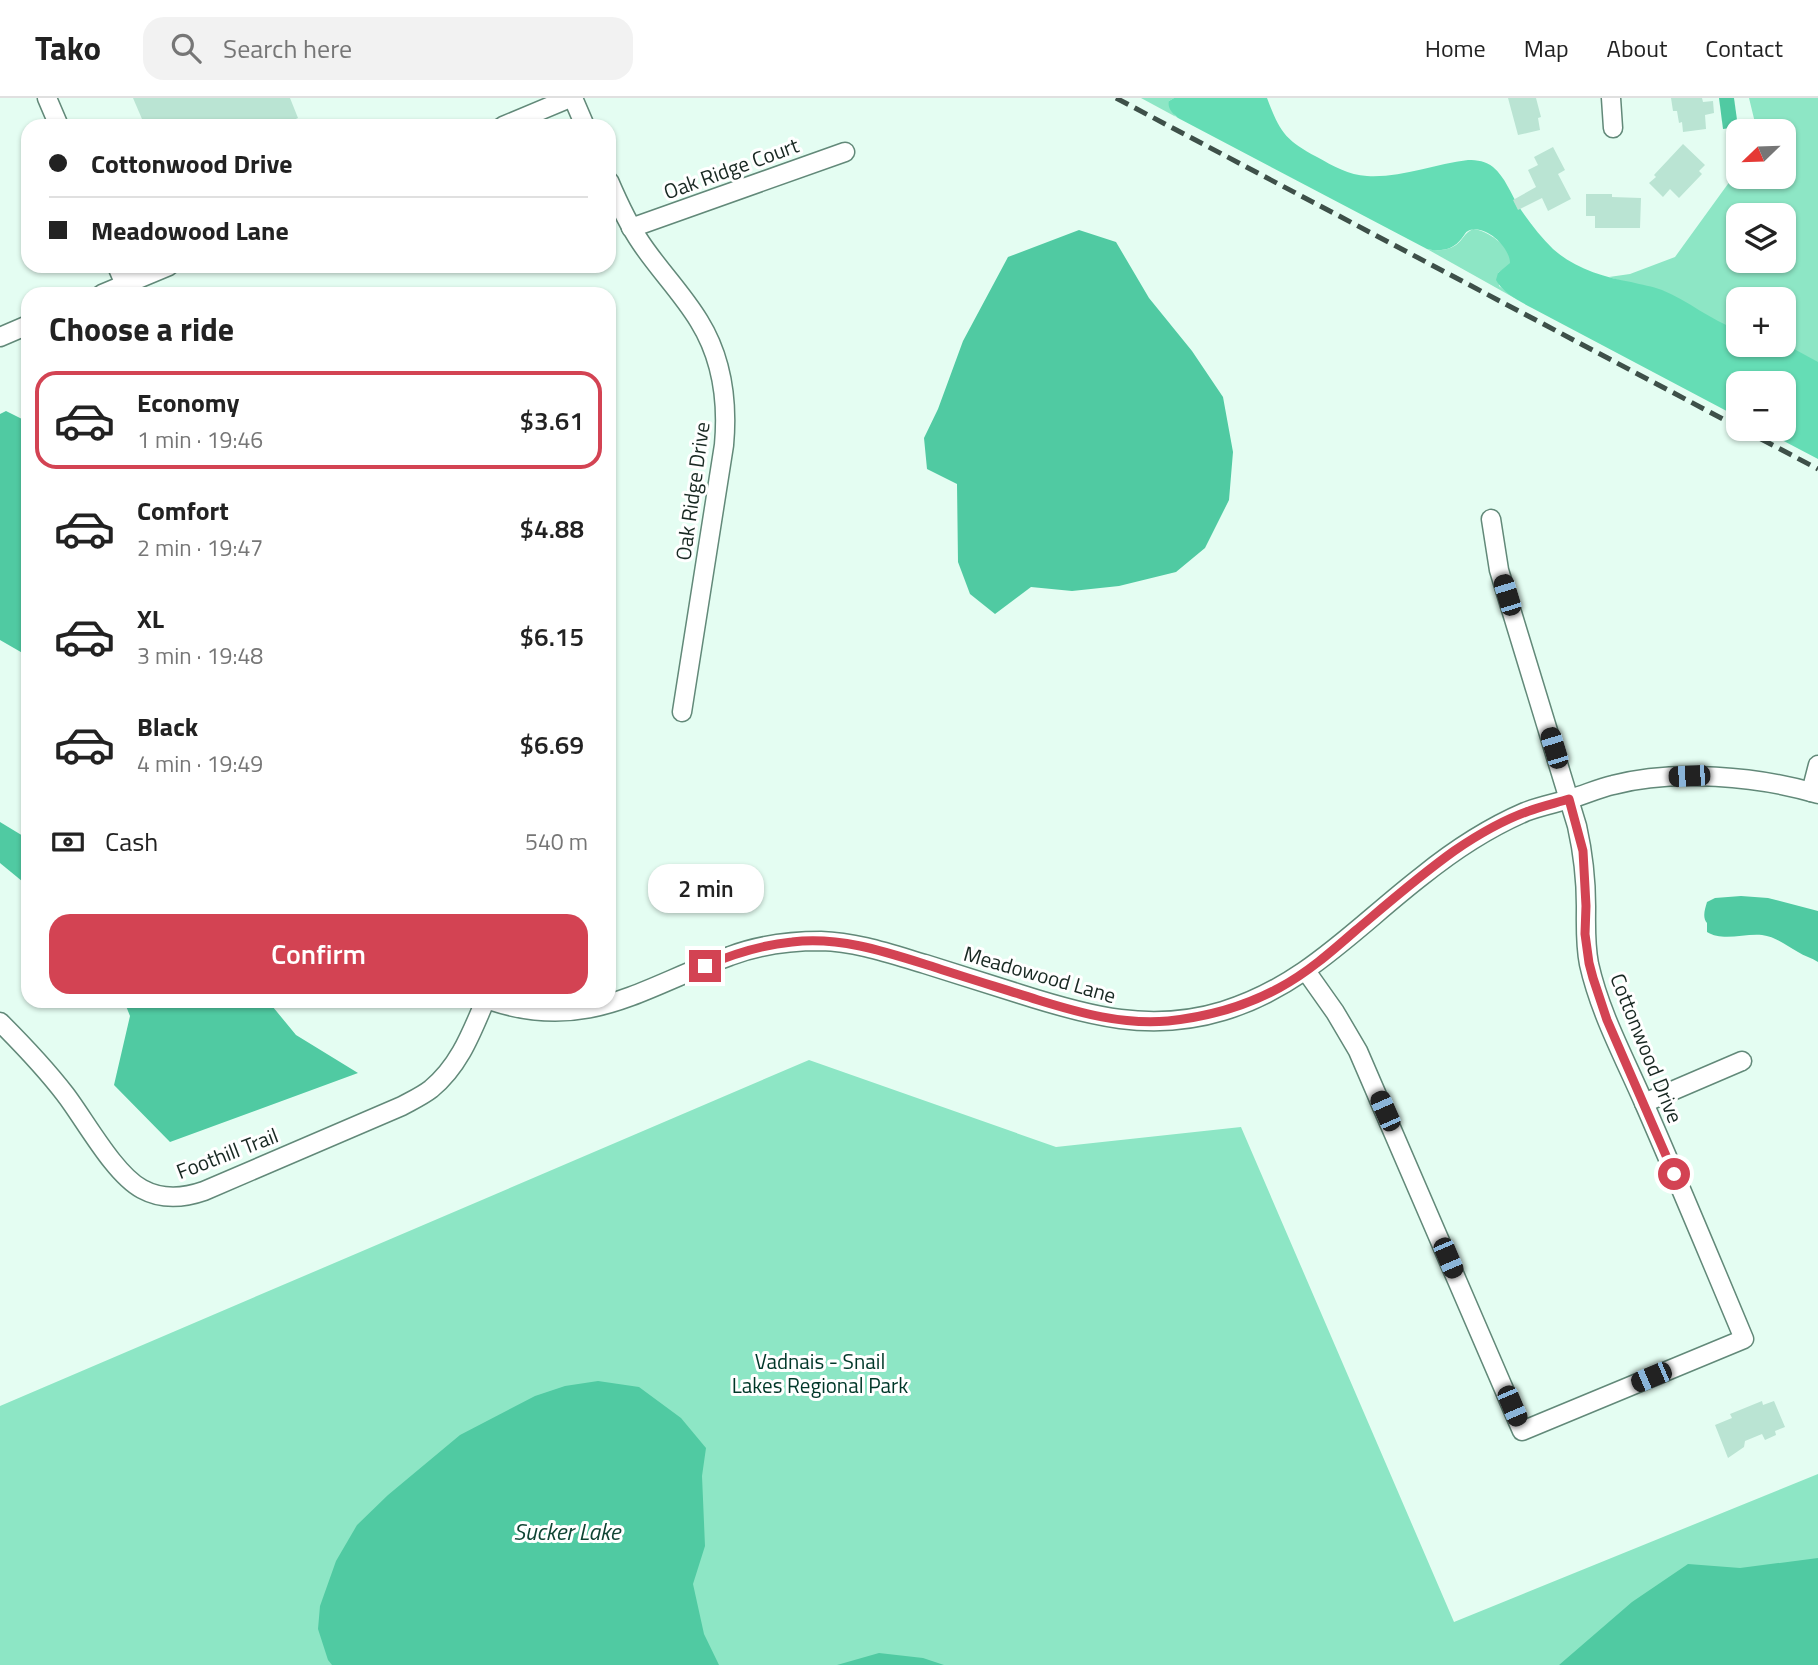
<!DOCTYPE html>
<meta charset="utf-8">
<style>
:root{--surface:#fff;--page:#f2f2f2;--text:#222;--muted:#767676;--line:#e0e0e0;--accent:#d34353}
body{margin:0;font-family:"Titillium Web",sans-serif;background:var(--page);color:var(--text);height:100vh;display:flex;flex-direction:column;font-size:26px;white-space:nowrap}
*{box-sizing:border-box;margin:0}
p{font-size:23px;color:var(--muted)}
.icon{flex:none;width:38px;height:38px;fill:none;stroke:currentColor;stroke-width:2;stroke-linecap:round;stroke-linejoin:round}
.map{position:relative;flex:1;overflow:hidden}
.sheet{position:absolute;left:21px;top:189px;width:595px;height:721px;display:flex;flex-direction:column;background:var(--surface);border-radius:21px;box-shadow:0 2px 5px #0004}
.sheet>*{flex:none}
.banner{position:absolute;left:21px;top:21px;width:595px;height:154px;border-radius:21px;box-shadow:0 2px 5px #0004;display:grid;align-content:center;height:154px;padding:0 28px;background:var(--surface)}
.needle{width:46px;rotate:247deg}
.controls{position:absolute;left:1726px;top:21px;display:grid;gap:14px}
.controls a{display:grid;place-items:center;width:70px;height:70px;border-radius:14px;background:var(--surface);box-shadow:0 2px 5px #0004;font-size:35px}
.end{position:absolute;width:32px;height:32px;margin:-16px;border:9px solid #d34353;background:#fff;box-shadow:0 0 0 4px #fff}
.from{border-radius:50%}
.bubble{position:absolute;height:49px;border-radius:21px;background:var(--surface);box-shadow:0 2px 5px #0004;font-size:23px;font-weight:600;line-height:49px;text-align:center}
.car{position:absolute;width:21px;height:42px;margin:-21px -10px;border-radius:9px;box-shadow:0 0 5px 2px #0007;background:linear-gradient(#222 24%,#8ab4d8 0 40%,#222 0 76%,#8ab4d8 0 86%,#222 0)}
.banner b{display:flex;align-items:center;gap:24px;height:66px;font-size:26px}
.banner b+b{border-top:2px solid var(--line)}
.banner i{width:18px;height:18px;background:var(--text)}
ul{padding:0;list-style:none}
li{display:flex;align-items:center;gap:21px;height:98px;margin:0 14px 10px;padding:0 14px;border:4px solid transparent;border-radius:21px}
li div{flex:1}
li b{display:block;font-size:26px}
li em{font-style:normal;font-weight:600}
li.current{border-color:var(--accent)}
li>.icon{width:63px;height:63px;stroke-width:1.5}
h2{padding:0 28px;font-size:32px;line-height:84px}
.pay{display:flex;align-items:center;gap:18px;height:77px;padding:0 28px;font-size:26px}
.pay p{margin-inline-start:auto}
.button{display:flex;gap:14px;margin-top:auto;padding:14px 28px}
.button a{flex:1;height:80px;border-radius:21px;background:var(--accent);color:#fff;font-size:28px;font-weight:600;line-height:80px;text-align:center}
header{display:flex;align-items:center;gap:42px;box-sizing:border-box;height:98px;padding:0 35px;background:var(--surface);border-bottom:2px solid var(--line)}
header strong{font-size:33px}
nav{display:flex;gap:38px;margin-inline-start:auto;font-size:24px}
.search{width:490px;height:63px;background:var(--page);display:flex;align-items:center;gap:18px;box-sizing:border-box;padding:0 24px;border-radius:21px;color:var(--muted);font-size:26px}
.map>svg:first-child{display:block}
.green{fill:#8de6c5;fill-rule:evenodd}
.forest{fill:#65ddb5}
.water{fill:#50caa2}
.building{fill:#bae4d3}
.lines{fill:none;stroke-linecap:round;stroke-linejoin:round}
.minor-casing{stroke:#628979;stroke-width:21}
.minor{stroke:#fff;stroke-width:18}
.rail{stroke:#3e5049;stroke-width:5;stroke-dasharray:14 7;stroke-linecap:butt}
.route{stroke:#d34353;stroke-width:9}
.labels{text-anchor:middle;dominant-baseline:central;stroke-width:6;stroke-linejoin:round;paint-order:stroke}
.street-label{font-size:21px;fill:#182822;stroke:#fff}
.park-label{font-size:21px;fill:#003829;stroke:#fff}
.water-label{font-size:23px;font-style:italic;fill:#0f4433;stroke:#fff}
</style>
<header>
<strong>Tako</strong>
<div class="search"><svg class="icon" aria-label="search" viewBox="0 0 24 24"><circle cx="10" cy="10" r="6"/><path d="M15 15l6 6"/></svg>Search here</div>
<nav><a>Home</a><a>Map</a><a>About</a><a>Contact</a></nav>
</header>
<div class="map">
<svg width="1818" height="1567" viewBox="0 0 1818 1567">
<rect width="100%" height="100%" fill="#e4fdf2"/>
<g class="green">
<polygon points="1141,0 1174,0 1169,3 1175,18 1178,20"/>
<path d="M1749 0H1818V353L1783 331V285H1738L1618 182 1609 179 1630 176 1675 159 1738 72V79H1783V33H1757ZM1738 117H1783V163H1738ZM1738 201H1783V247H1738Z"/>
<path d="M1473 131C1485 131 1513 150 1511 163 1510 169 1502 172 1498 175L1499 188 1518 202 1427 151C1436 153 1447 153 1456 147 1463 142 1464 135 1473 131Z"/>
<polygon points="809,962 1056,1049 1241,1029 1454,1524 1818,1376 1818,1567 0,1567 0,1308"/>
</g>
<path class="forest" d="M1174 0H1267C1280 34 1285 42 1317 59 1333 68 1349 77 1367 78 1401 80 1435 66 1468 62 1477 62 1486 63 1493 69 1505 79 1511 96 1519 109 1529 124 1540 138 1553 151 1574 170 1603 179 1631 184 1642 187 1652 188 1662 192 1689 203 1710 222 1738 232V247H1783V245L1818 264V361L1761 331H1783V285H1738V319L1532 210C1519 203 1503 195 1496 182L1498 175 1510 165C1510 150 1487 127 1470 132 1465 134 1466 135 1462 140 1453 152 1441 154 1427 151L1178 20C1173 16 1167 10 1169 3Z"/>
<g class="water">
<polygon points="1719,0 1734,0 1738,29 1723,31"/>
<polygon points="1079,132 1116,144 1149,200 1192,253 1223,299 1233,354 1229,402 1205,450 1176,474 1119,488 1072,493 1031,489 995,516 970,496 958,464 957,386 927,371 924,340 938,311 963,243 1008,159"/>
<polygon points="6,313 28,324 28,560 26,557 0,542 0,316"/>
<polygon points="0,724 28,741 28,788 0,765"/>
<path d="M1741 798 1768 800 1818 813V864C1812 860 1804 858 1798 854 1786 847 1776 839 1762 837 1745 835 1723 844 1707 834V825C1702 819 1705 811 1707 804L1715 800Z"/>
<polygon points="124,903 268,903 296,937 358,975 170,1044 114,987 130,918"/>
<polygon points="598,1283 639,1289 681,1320 706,1350 702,1378 705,1448 693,1486 704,1536 719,1567 332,1567 328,1562 318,1531 320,1508 336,1463 357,1427 388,1397 460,1337 535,1298 565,1288"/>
<polygon points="1818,1460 1818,1567 1559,1567 1632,1504 1688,1466 1740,1470"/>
<polygon points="879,1555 923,1560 944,1567 837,1567"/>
</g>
<g class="building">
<polygon points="133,0 290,0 298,20 280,28 145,28"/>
<polygon points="1508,0 1536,0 1541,19 1538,20 1540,32 1518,37"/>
<polygon points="1671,0 1702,0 1703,4 1713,3 1714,15 1705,17 1706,31 1683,34 1682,24 1679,25 1677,13 1673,13"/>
<polygon points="1683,46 1705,67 1699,73 1702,76 1679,100 1670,91 1663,99 1649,85 1656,79 1654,77"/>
<polygon points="1553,49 1565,72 1558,76 1571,101 1548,113 1542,100 1518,112 1513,102 1536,89 1528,72 1538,67 1534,59"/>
<polygon points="1586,96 1612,96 1612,99 1641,100 1640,130 1595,130 1595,118 1586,118"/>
<polygon points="1762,1303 1763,1307 1774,1303 1785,1329 1775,1333 1776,1337 1765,1342 1762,1336 1745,1343 1744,1349 1728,1360 1715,1327 1732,1320 1730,1316"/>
</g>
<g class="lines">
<g class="minor-casing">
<g id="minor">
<polyline points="47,0 59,28"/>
<polyline points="573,0 585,28"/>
<polyline points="1611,0 1613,30"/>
<polyline points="503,28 570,0"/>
<path d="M609 83C618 104 628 126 641 145 659 172 682 195 699 223 722 260 728 303 724 347L682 614"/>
<polyline points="631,130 845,54"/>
<polyline points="117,168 129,196"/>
<polyline points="102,196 169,168"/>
<polyline points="0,239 28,227"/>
<polyline points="1811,694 1818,667"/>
<path d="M1306 873 1335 914 1358 953 1522 1333 1744 1241C1711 1162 1678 1083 1644 1005 1624 959 1600 915 1589 866 1585 846 1586 827 1586 808 1586 781 1583 755 1577 728L1499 472 1491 421"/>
<path d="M492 903C589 935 644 888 730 858 759 847 790 843 821 843 857 844 891 856 925 866 957 876 989 886 1020 896 1089 918 1151 935 1223 913 1305 888 1356 829 1422 778 1453 753 1488 730 1525 714 1540 708 1557 705 1573 700 1586 696 1600 690 1613 687 1674 671 1758 678 1818 696"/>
<path d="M0 924C23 947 45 970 65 996 85 1022 114 1076 142 1091 162 1102 184 1100 204 1093L402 1008C411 1003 422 998 431 991 459 968 471 936 485 903"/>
<polyline points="1644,1005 1742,963"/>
</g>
</g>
<use href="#minor" class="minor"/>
<g class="rail">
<polyline points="1116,0 1738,329"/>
<polyline points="1742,331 1818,371"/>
</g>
</g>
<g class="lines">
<path class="route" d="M705 868C733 856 761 847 792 844 842 838 889 855 937 870 970 881 1004 891 1038 902 1080 915 1123 927 1168 923 1207 919 1244 909 1279 890 1307 875 1331 854 1355 833 1387 806 1419 778 1454 753 1476 738 1503 722 1529 713 1542 708 1556 705 1569 701L1583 753 1586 808 1585 836 1589 865 1593 880 1607 922 1674 1076"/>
</g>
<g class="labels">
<g class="street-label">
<text transform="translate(731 70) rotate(-20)">Oak Ridge Court</text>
<text transform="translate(692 393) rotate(-82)">Oak Ridge Drive</text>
<text transform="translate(1040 876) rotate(16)">Meadowood Lane</text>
<text transform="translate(1647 950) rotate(68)">Cottonwood Drive</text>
<text transform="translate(227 1055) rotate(-21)">Foothill Trail</text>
</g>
<g class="park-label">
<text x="820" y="1263">Vadnais - Snail<tspan x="820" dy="24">Lakes Regional Park</tspan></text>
</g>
<g class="water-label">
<text x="567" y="1433">Sucker Lake</text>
</g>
</g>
</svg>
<div class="controls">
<a><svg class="needle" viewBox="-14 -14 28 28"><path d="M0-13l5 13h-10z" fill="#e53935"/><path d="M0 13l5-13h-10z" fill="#767676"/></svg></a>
<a><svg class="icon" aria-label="layers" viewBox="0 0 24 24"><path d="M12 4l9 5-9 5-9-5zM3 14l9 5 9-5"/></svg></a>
<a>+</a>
<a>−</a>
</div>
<i class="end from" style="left:1674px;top:1076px"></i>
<i class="end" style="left:705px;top:868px"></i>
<div class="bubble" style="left:648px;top:766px;width:116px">2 min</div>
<i class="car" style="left:1507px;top:497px;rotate:343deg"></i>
<i class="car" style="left:1554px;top:650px;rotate:343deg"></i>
<i class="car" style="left:1689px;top:678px;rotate:267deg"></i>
<i class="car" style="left:1385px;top:1013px;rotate:336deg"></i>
<i class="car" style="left:1448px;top:1160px;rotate:157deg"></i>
<i class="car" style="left:1651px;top:1279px;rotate:247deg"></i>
<i class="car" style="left:1512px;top:1308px;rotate:157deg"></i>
<div class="banner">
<b><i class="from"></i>Cottonwood Drive</b>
<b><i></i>Meadowood Lane</b>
</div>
<section class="sheet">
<h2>Choose a ride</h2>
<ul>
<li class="current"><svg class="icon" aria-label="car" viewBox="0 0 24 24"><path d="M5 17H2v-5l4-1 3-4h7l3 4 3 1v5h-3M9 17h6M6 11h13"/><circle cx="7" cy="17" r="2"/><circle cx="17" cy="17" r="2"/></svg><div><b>Economy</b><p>1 min · 19:46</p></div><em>$3.61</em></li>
<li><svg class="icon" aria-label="car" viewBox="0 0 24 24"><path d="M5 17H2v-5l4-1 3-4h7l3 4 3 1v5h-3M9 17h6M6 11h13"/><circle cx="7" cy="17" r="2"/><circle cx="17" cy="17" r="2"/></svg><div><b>Comfort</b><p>2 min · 19:47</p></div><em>$4.88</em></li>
<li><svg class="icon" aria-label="car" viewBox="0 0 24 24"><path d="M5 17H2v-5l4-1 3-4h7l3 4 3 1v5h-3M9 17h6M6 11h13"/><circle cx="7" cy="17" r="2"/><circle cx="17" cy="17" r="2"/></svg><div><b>XL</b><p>3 min · 19:48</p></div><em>$6.15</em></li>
<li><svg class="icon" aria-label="car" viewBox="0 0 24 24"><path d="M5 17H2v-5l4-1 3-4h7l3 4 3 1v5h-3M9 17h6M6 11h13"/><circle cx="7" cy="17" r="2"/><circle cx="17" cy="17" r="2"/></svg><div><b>Black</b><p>4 min · 19:49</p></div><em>$6.69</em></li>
</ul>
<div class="pay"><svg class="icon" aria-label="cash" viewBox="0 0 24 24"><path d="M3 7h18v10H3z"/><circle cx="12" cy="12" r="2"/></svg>Cash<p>540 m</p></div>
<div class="button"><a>Confirm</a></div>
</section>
</div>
